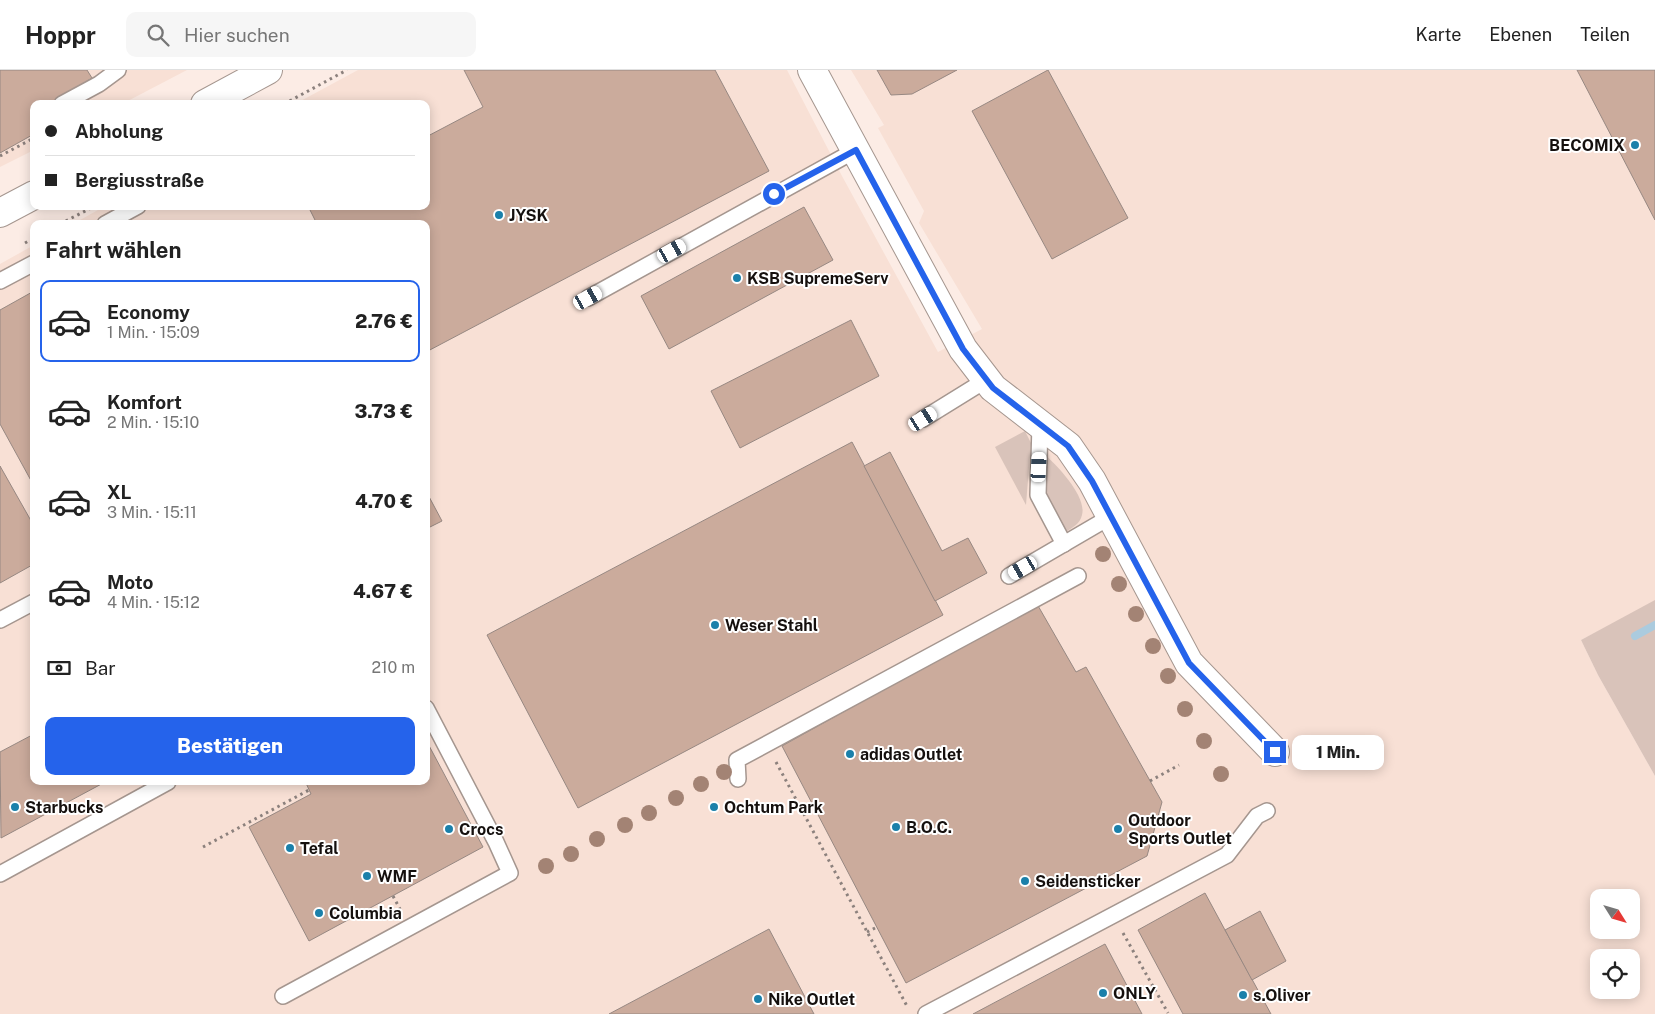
<!DOCTYPE html>
<html lang="de">
<meta charset="utf-8">
<style>
:root{--surface:#fff;--page:#f6f6f6;--text:#222;--muted:#767676;--line:#e0e0e0;--accent:#2563eb}
body{margin:0;font-family:"Public Sans",sans-serif;background:var(--page);color:var(--text);height:100vh;display:flex;flex-direction:column;font-size:19px;white-space:nowrap}
*{box-sizing:border-box;margin:0}
p{font-size:16px;color:var(--muted)}
.icon{flex:none;width:28px;height:28px;fill:none;stroke:currentColor;stroke-width:2;stroke-linecap:round;stroke-linejoin:round}
.map{position:relative;flex:1;overflow:hidden}
.drawer{position:absolute;left:30px;top:150px;width:400px;height:565px;display:flex;flex-direction:column;background:var(--surface);border-radius:10px;box-shadow:0 2px 12px #0003}
.drawer>*{flex:none}
.guide{position:absolute;left:30px;top:30px;width:400px;height:110px;border-radius:10px;box-shadow:0 2px 12px #0003;display:grid;align-content:center;height:110px;padding:0 15px;background:var(--surface)}
.needle{width:32px;rotate:127deg}
.fabs{position:absolute;left:1590px;top:819px;display:grid;gap:10px}
.fabs a{display:grid;place-items:center;width:50px;height:50px;border-radius:10px;background:var(--surface);box-shadow:0 2px 12px #0003;font-size:25px}
.end{position:absolute;width:22px;height:22px;margin:-11px;border:6px solid #2563eb;background:#fff;box-shadow:0 0 0 2px #fff}
.from{border-radius:50%}
.bubble{position:absolute;height:35px;border-radius:10px;background:var(--surface);box-shadow:0 2px 12px #0003;font-size:16px;font-weight:800;line-height:35px;text-align:center}
.car{position:absolute;width:15px;height:30px;margin:-15px -8px;border-radius:6px;box-shadow:0 0 4px 1px #0007;background:linear-gradient(#fff 24%,#345 0 40%,#fff 0 76%,#345 0 86%,#fff 0)}
.guide b{display:flex;align-items:center;gap:18px;height:48px;font-size:19px}
.guide b+b{border-top:1px solid var(--line)}
.guide i{width:12px;height:12px;background:var(--text)}
ul{padding:0;list-style:none}
li{display:flex;align-items:center;gap:15px;height:82px;margin:0 10px 8px;padding:0 5px;border:2px solid transparent;border-radius:10px}
li div{flex:1}
li b{display:block;font-size:19px}
li em{font-style:normal;font-weight:800}
li.on{border-color:var(--accent)}
li>.icon{width:45px;height:45px;stroke-width:1.5}
h2{padding:0 15px;font-size:22px;line-height:60px}
.pay{display:flex;align-items:center;gap:12px;height:55px;padding:0 15px;font-size:19px}
.pay p{margin-inline-start:auto}
.action{display:flex;gap:10px;margin-top:auto;padding:10px 15px}
.action a{flex:1;height:58px;border-radius:10px;background:var(--accent);color:#fff;font-size:20px;font-weight:800;line-height:58px;text-align:center}
header{display:flex;align-items:center;gap:30px;box-sizing:border-box;height:70px;padding:0 25px;background:var(--surface);border-bottom:1px solid var(--line)}
header strong{font-size:24px}
nav{display:flex;gap:28px;margin-inline-start:auto;font-size:18px}
.search{width:350px;height:45px;background:var(--page);display:flex;align-items:center;gap:12px;box-sizing:border-box;padding:0 18px;border-radius:10px;color:var(--muted);font-size:19px}
.map>svg:first-child{display:block}
.built{fill:#f8e0d5;fill-rule:evenodd}
.green{fill:#d9c3ba}
.lines{fill:none;stroke-linecap:round;stroke-linejoin:round}
.stream{stroke:#abcbde;stroke-width:8}
.building{fill:#cbab9c;stroke:#978882}
.service-casing{stroke:#a5968f;stroke-width:18}
.minor-casing{stroke:#a5968f;stroke-width:30}
.secondary-casing{stroke:#a5968f;stroke-width:30}
.path{stroke:#8c817d;stroke-width:3;stroke-dasharray:2.5 4;stroke-linecap:butt}
.service{stroke:#fff;stroke-width:15}
.minor{stroke:#fff;stroke-width:28}
.secondary{stroke:#fff;stroke-width:28}
.tree{fill:#a38374}
.route{stroke:#2563eb;stroke-width:6}
.poi-dot{fill:#1b80aa;stroke:#fff;stroke-width:2}
.labels{text-anchor:middle;dominant-baseline:central;stroke-width:4;stroke-linejoin:round;paint-order:stroke}
.poi-label{font-size:16px;font-weight:bold;fill:#15100e;stroke:#fff;text-anchor:start}
</style>
<header>
<strong>Hoppr</strong>
<div class="search"><svg class="icon" aria-label="search" viewBox="0 0 24 24"><circle cx="10" cy="10" r="6"/><path d="M15 15l6 6"/></svg>Hier suchen</div>
<nav><a>Karte</a><a>Ebenen</a><a>Teilen</a></nav>
</header>
<div class="map">
<svg width="1655" height="944" viewBox="0 0 1655 944">
<rect width="100%" height="100%" fill="#fcece5"/>
<g class="built">
<polygon points="0,0 187,0 122,34 34,34 34,80 0,97"/>
<path d="M358 0H787L842 106 938 282 982 259 919 153 924 141 878 58 884 55 851 0H1655V532L1581 570 1598 605 1655 706V944H0V194L34 175V711H426V154H73L105 136H426V34H295ZM1599 828H1631V860H1599ZM1599 888H1631V920H1599Z"/>
</g>
<g class="green">
<polygon points="1025,361 1031,373 1026,435 995,377"/>
<path d="M1045 385C1058 396 1087 427 1082 445 1080 454 1073 457 1066 462L1046 425Z"/>
<polygon points="1655,530 1655,706 1598,605 1581,570"/>
</g>
<g class="lines">
<polyline class="stream" points="1635,566 1655,555"/>
</g>
<g class="building">
<polygon points="0,0 87,0 92,8 50,34 34,34 34,64 0,83"/>
<polygon points="464,0 715,0 769,101 426,282 426,154 317,154 308,136 426,136 426,67 483,37"/>
<polygon points="877,0 957,0 912,24 891,25"/>
<polygon points="1048,0 1128,148 1052,189 972,41"/>
<polygon points="1577,0 1655,0 1655,150"/>
<polygon points="804,137 833,190 669,279 641,226"/>
<polygon points="34,221 34,416 0,354 0,240"/>
<polygon points="851,250 879,306 740,378 711,321"/>
<polygon points="852,372 943,545 578,738 487,565"/>
<polygon points="890,382 942,481 968,468 987,503 935,531 864,396"/>
<polygon points="0,396 34,456 34,494 0,513"/>
<polygon points="426,421 442,451 426,459"/>
<polygon points="1037,534 1076,602 1086,597 1162,732 1147,786 906,913 782,676"/>
<polygon points="34,664 34,711 107,711 1,768 0,682"/>
<polygon points="426,670 483,777 309,871 249,757 311,724 305,711 426,711"/>
<polygon points="1205,823 1225,860 1271,944 1183,944 1138,860"/>
<polygon points="1260,841 1286,891 1252,910 1225,860"/>
<polygon points="769,859 814,944 609,944"/>
<polygon points="1105,874 1142,944 973,944"/>
</g>
<g class="lines">
<g class="service-casing">
<g id="service">
<polyline points="62,34 99,14 118,0"/>
<polyline points="105,154 138,136"/>
<polyline points="0,211 34,193"/>
<polyline points="588,228 856,80"/>
<polyline points="923,349 986,310"/>
<polyline points="1040,355 1038,425 1064,474"/>
<polyline points="1009,506 1110,447"/>
<polyline points="0,550 34,532"/>
<polyline points="738,709 737,690 1078,506"/>
<polyline points="0,804 168,712"/>
<polyline points="283,926 510,803 496,772 426,638"/>
<polyline points="926,944 1227,785 1257,746 1267,741"/>
</g>
</g>
<g class="minor-casing">
<polyline id="minor" points="812,0 963,279 993,318 1068,376 1092,411 1189,593 1275,682"/>
</g>
<g class="secondary-casing">
<g id="secondary">
<polyline points="205,34 268,0"/>
<polyline points="0,143 34,125"/>
</g>
</g>
<g class="path">
<polyline points="284,34 347,0"/>
<polyline points="0,86 34,68"/>
<polyline points="60,154 91,138"/>
<polyline points="25,173 34,168"/>
<polyline points="776,692 908,938"/>
<polyline points="1150,711 1179,695"/>
<polyline points="203,777 309,720"/>
<polyline points="393,826 400,839"/>
<polyline points="867,862 877,857"/>
<polyline points="1123,863 1168,943"/>
</g>
<use href="#service" class="service"/>
<use href="#minor" class="minor"/>
<use href="#secondary" class="secondary"/>
</g>
<g class="tree">
<circle cx="1103" cy="484" r="8"/>
<circle cx="1119" cy="514" r="8"/>
<circle cx="1136" cy="544" r="8"/>
<circle cx="1153" cy="576" r="8"/>
<circle cx="1168" cy="606" r="8"/>
<circle cx="1185" cy="639" r="8"/>
<circle cx="1204" cy="671" r="8"/>
<circle cx="724" cy="702" r="8"/>
<circle cx="1221" cy="704" r="8"/>
<circle cx="701" cy="714" r="8"/>
<circle cx="676" cy="728" r="8"/>
<circle cx="649" cy="743" r="8"/>
<circle cx="625" cy="755" r="8"/>
<circle cx="597" cy="769" r="8"/>
<circle cx="571" cy="784" r="8"/>
<circle cx="546" cy="796" r="8"/>
</g>
<g class="lines">
<polyline class="route" points="774,124 856,80 963,279 993,318 1068,376 1092,411 1189,593 1275,682"/>
</g>
<g class="poi-dot">
<circle cx="1635" cy="75" r="5"/>
<circle cx="499" cy="145" r="5"/>
<circle cx="737" cy="208" r="5"/>
<circle cx="715" cy="555" r="5"/>
<circle cx="850" cy="684" r="5"/>
<circle cx="15" cy="737" r="5"/>
<circle cx="714" cy="737" r="5"/>
<circle cx="896" cy="757" r="5"/>
<circle cx="449" cy="759" r="5"/>
<circle cx="1118" cy="759" r="5"/>
<circle cx="290" cy="778" r="5"/>
<circle cx="367" cy="806" r="5"/>
<circle cx="1025" cy="811" r="5"/>
<circle cx="319" cy="843" r="5"/>
<circle cx="1103" cy="923" r="5"/>
<circle cx="1243" cy="925" r="5"/>
<circle cx="758" cy="929" r="5"/>
</g>
<g class="labels">
<g class="poi-label">
<text x="1625" y="75" text-anchor="end">BECOMIX</text>
<text x="509" y="145">JYSK</text>
<text x="747" y="208">KSB SupremeServ</text>
<text x="725" y="555">Weser Stahl</text>
<text x="860" y="684">adidas Outlet</text>
<text x="25" y="737">Starbucks</text>
<text x="724" y="737">Ochtum Park</text>
<text x="1128" y="750">Outdoor<tspan x="1128" dy="18">Sports Outlet</tspan></text>
<text x="906" y="757">B.O.C.</text>
<text x="459" y="759">Crocs</text>
<text x="300" y="778">Tefal</text>
<text x="377" y="806">WMF</text>
<text x="1035" y="811">Seidensticker</text>
<text x="329" y="843">Columbia</text>
<text x="1113" y="923">ONLY</text>
<text x="1253" y="925">s.Oliver</text>
<text x="768" y="929">Nike Outlet</text>
</g>
</g>
</svg>
<div class="fabs">
<a><svg class="needle" viewBox="-14 -14 28 28"><path d="M0-13l5 13h-10z" fill="#e53935"/><path d="M0 13l5-13h-10z" fill="#767676"/></svg></a>
<a><svg class="icon" aria-label="locate" viewBox="0 0 24 24"><circle cx="12" cy="12" r="6"/><path d="M12 2v4M12 18v4M2 12h4M18 12h4"/></svg></a>
</div>
<i class="end from" style="left:774px;top:124px"></i>
<i class="end" style="left:1275px;top:682px"></i>
<div class="bubble" style="left:1292px;top:665px;width:92px">1 Min.</div>
<i class="car" style="left:672px;top:181px;rotate:61deg"></i>
<i class="car" style="left:588px;top:228px;rotate:61deg"></i>
<i class="car" style="left:923px;top:349px;rotate:58deg"></i>
<i class="car" style="left:1039px;top:397px;rotate:3deg"></i>
<i class="car" style="left:1023px;top:498px;rotate:240deg"></i>
<div class="guide">
<b><i class="from"></i>Abholung</b>
<b><i></i>Bergiusstraße</b>
</div>
<section class="drawer">
<h2>Fahrt wählen</h2>
<ul>
<li class="on"><svg class="icon" aria-label="car" viewBox="0 0 24 24"><path d="M5 17H2v-5l4-1 3-4h7l3 4 3 1v5h-3M9 17h6M6 11h13"/><circle cx="7" cy="17" r="2"/><circle cx="17" cy="17" r="2"/></svg><div><b>Economy</b><p>1 Min. · 15:09</p></div><em>2.76 €</em></li>
<li><svg class="icon" aria-label="car" viewBox="0 0 24 24"><path d="M5 17H2v-5l4-1 3-4h7l3 4 3 1v5h-3M9 17h6M6 11h13"/><circle cx="7" cy="17" r="2"/><circle cx="17" cy="17" r="2"/></svg><div><b>Komfort</b><p>2 Min. · 15:10</p></div><em>3.73 €</em></li>
<li><svg class="icon" aria-label="car" viewBox="0 0 24 24"><path d="M5 17H2v-5l4-1 3-4h7l3 4 3 1v5h-3M9 17h6M6 11h13"/><circle cx="7" cy="17" r="2"/><circle cx="17" cy="17" r="2"/></svg><div><b>XL</b><p>3 Min. · 15:11</p></div><em>4.70 €</em></li>
<li><svg class="icon" aria-label="car" viewBox="0 0 24 24"><path d="M5 17H2v-5l4-1 3-4h7l3 4 3 1v5h-3M9 17h6M6 11h13"/><circle cx="7" cy="17" r="2"/><circle cx="17" cy="17" r="2"/></svg><div><b>Moto</b><p>4 Min. · 15:12</p></div><em>4.67 €</em></li>
</ul>
<div class="pay"><svg class="icon" aria-label="cash" viewBox="0 0 24 24"><path d="M3 7h18v10H3z"/><circle cx="12" cy="12" r="2"/></svg>Bar<p>210 m</p></div>
<div class="action"><a>Bestätigen</a></div>
</section>
</div>
